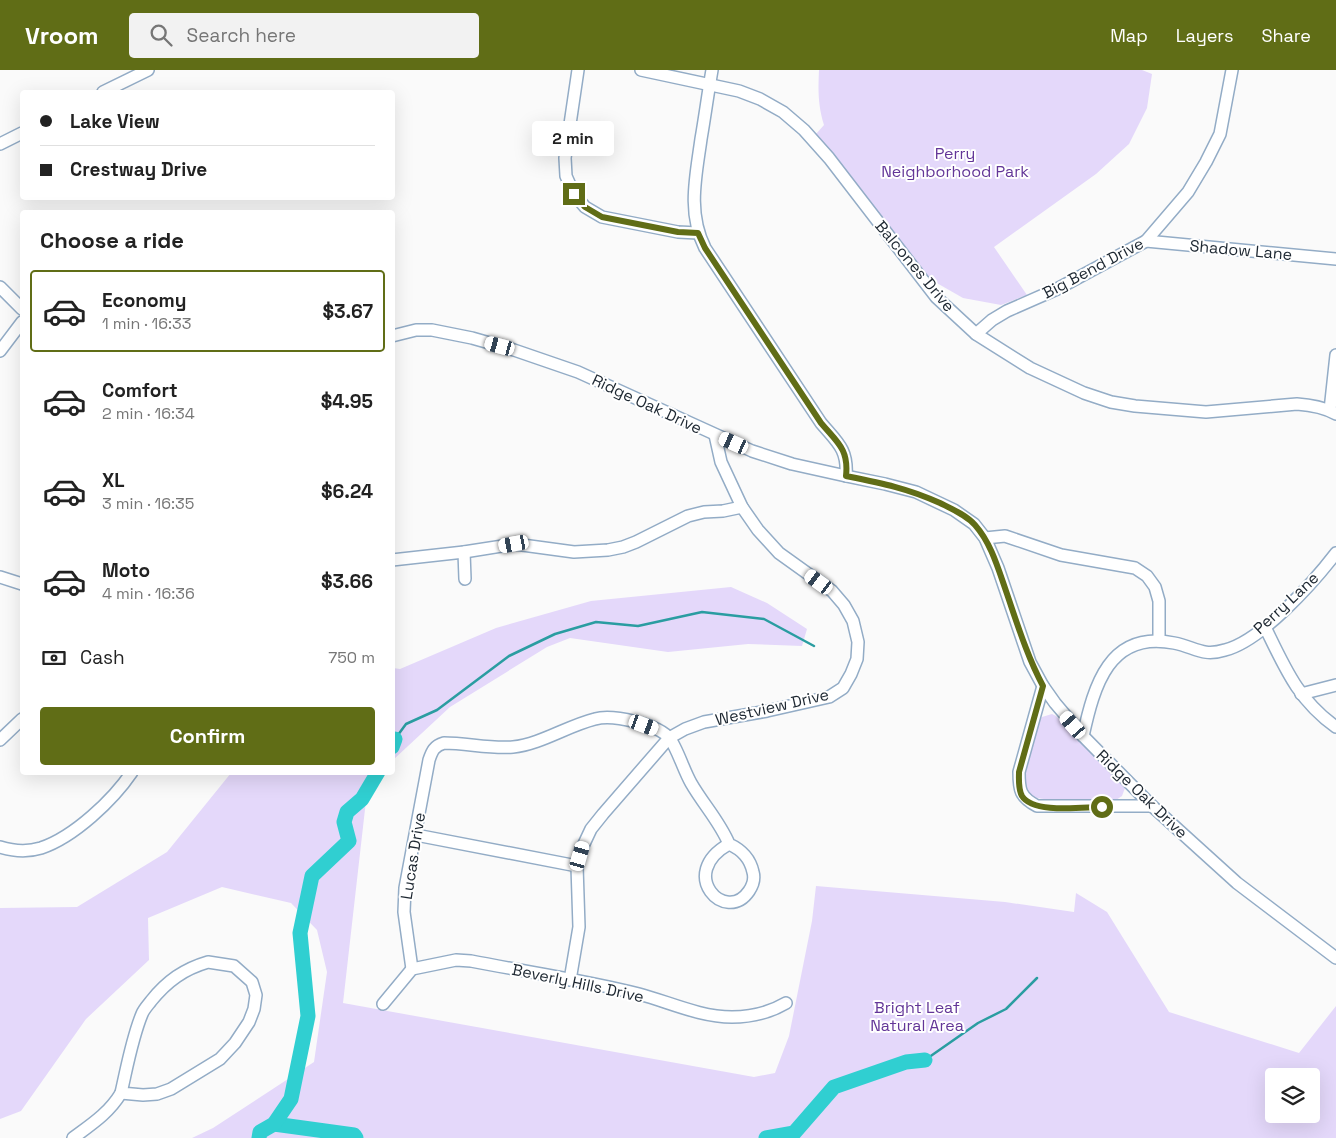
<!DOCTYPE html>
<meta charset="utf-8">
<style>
:root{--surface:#fff;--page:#f2f2f2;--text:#222;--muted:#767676;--line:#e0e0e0;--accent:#606d16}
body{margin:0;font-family:"Space Grotesk",sans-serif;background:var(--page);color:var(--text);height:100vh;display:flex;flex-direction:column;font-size:19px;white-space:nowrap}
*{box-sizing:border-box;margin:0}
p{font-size:16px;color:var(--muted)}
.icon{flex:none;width:28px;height:28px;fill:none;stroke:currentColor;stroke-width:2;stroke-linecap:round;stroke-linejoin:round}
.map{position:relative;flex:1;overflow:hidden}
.drawer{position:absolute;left:20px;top:140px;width:375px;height:565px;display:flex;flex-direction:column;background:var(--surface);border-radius:5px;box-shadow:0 5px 20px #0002}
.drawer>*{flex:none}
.banner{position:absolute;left:20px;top:20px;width:375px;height:110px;border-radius:5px;box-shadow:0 5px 20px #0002;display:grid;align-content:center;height:110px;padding:0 20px;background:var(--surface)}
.fabs{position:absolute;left:1265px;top:998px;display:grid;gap:10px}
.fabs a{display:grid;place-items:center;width:55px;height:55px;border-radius:5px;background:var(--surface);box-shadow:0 5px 20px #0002;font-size:25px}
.end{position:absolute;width:22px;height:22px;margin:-11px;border:6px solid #606d16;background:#fff;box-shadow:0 0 0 2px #fff}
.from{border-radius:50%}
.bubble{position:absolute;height:35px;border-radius:5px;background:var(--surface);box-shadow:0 5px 20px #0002;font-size:16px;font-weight:800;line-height:35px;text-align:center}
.car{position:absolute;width:15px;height:30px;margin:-15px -8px;border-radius:6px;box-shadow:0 0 4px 1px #0007;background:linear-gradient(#fff 24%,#345 0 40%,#fff 0 76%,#345 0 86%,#fff 0)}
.banner b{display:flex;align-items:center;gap:18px;height:48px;font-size:19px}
.banner b+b{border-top:1px solid var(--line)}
.banner i{width:12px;height:12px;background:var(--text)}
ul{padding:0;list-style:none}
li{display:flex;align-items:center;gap:15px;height:82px;margin:0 10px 8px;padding:0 10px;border:2px solid transparent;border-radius:5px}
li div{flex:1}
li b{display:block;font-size:19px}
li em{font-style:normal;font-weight:800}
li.active{border-color:var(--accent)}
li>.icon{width:45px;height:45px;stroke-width:1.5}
h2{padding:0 20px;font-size:22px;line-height:60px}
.pay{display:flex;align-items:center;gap:12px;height:55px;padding:0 20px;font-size:19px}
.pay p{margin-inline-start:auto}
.primary-button{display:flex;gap:10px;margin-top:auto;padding:10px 20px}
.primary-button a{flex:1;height:58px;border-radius:5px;background:var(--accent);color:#fff;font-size:20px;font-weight:800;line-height:58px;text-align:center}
header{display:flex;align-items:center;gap:30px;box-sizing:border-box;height:70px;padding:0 25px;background:var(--accent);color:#fff}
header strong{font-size:24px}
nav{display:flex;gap:28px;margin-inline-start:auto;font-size:18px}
.search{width:350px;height:45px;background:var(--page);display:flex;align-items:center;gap:12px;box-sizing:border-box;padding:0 18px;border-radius:5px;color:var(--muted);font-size:19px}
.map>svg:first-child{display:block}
.green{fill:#e4d8fa;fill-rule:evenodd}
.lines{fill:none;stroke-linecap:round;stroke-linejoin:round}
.stream{stroke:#2a9da1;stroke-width:2.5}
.river{stroke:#30cfd1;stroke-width:15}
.minor-casing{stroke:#93acc6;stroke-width:14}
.minor{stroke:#fff;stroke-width:11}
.route{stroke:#606d16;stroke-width:6}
.labels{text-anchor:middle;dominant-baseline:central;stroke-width:4;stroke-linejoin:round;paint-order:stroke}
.park-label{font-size:16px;fill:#633698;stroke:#fff}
.street-label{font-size:16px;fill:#1d2731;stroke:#fff}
</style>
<header>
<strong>Vroom</strong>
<div class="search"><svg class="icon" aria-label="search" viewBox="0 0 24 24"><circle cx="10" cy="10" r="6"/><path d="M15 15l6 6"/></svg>Search here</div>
<nav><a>Map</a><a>Layers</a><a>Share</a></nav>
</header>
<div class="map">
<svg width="1336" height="1068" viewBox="0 0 1336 1068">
<rect width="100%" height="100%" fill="#fafafa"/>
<g class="green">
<path d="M819 0H1142L1152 4 1147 38 1129 74 1096 104 994 177 1027 225 1001 235 963 228 928 208 816 64 824 55C818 36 818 20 819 0Z"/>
<polygon points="731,517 767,533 807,559 802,576 748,574 668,582 570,568 547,577 450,637 393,690 393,598 400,599 496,558 591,531"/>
<path d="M1052 644 1056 646 1124 713 1125 718 1122 726 1116 730 1044 729C1038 728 1030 728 1027 722 1020 710 1035 666 1038 651L1042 647Z"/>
<path d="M231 703H380L368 713 343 933 754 1007 775 1003 789 966 812 851 816 816 1005 832 1074 842 1076 823 1107 842 1169 942 1299 983 1336 936V1068H192L213 1058 314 992 327 902 317 860 291 833 222 817 148 848 149 890 86 949 21 1041 0 1049V838L77 837 167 782ZM1274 1006H1311V1044H1274Z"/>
</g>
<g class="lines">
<g class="stream">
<polyline points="392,663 395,669"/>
<polyline points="395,669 406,654 437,640 509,586 555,564 596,552 638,556 702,542 764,549 814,576"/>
<polyline points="925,990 978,953 1006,939 1037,908"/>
</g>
<g class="river">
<polyline points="392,677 395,669"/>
<polyline points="274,1054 354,1065 356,1068"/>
<polyline points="259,1068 260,1062 274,1054 291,1029 308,946 300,863 312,806 349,771 344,752 347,742 362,729 378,702"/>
<polyline points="766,1068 794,1063 834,1017 906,992 925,990"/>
</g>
<g class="minor-casing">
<g id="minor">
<polyline points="578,0 565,88 566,106 574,124 585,137 602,147 678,162 698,163"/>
<path d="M641 0 739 21 760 29 783 42 804 60 829 88 936 227 976 264 1030 298 1084 323 1111 332 1135 336 1206 342 1297 334C1311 335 1324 337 1336 344"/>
<path d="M712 0C708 23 705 46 701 69 696 106 687 142 705 178L821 353C837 372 848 379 846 406"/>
<polyline points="103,22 148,0"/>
<polyline points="0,74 22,63"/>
<polyline points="1146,171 1336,189"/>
<polyline points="0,217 22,239"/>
<polyline points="976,264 992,250 1007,241 1057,219 1146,171 1188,122 1206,92 1220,64 1232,0"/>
<polyline points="392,266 416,260 432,260 472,268 514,280 578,302 752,381 792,394 846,406 885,414 916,422 954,440 974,454 985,468 998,498 1030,592 1043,616 1055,633 1083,666 1152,736 1237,813 1336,888"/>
<polyline points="0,281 22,252"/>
<polyline points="1330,340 1336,285"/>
<polyline points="985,468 1005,466 1061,485 1135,498 1147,506 1155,517 1159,531 1159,571"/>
<polyline points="464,482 465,509"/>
<polyline points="392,490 464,482 515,474 574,482 608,480 623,477 636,472 688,446 704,442 723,441 742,437"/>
<polyline points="0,507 22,514"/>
<path d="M1265 557C1285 598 1298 630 1336 657"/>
<path d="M1043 616 1019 702C1019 720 1020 727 1037 736H1152"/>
<polyline points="1301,624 1336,615"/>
<path d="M1083 666C1094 616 1109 560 1174 573 1195 577 1202 587 1225 580 1261 571 1313 513 1336 483"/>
<polyline points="0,670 22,649"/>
<polyline points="416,765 577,796"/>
<path d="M0 777C13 781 28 782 41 778 74 767 113 730 132 702"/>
<path d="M208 892 234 896 252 912 256 925 254 939 249 952 235 973 220 989 171 1019 157 1024 143 1025 121 1023C127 997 132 968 142 944 144 939 148 935 151 931 167 911 184 899 208 892Z"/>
<path d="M412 899 404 842 405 818 429 690C432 681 434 676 444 673 467 673 490 679 513 677 541 674 567 656 595 649 612 644 659 654 670 669 677 678 684 701 691 713 703 734 720 752 729 774 742 780 750 788 753 802 755 809 753 815 749 821 726 855 676 804 729 774"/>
<polyline points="570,910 579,857 577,796 583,776 591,759 603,744 669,668 685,659 704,652 767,641 829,627 843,618 851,604 857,589 858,572 853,551 844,535 832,521 779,483 758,460 742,437 721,392 715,365"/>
<path d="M383 934 412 899 456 890 471 891C527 902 584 910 639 924 669 932 700 947 732 947 751 947 769 943 786 933"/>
<path d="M73 1068C92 1054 109 1043 121 1023"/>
</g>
</g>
<use href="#minor" class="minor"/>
</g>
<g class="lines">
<path class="route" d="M574 124 585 137 602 147 678 162 698 163 705 178 821 353C837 372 849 379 846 406 881 413 907 418 940 433 952 439 966 445 975 455 991 473 998 498 1006 521 1017 553 1027 586 1043 616L1019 702C1019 709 1018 719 1022 726 1033 744 1083 737 1102 737"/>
</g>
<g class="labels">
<g class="park-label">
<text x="955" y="83">Perry<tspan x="955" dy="18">Neighborhood Park</tspan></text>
<text x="917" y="937">Bright Leaf<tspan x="917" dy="18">Natural Area</tspan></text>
</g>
<g class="street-label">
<text transform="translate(1241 180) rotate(5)">Shadow Lane</text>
<text transform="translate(915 196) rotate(50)">Balcones Drive</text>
<text transform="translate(1093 198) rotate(-28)">Big Bend Drive</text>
<text transform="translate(647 334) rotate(25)">Ridge Oak Drive</text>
<text transform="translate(1286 533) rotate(-43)">Perry Lane</text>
<text transform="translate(772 637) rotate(-13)">Westview Drive</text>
<text transform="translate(1142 724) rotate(44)">Ridge Oak Drive</text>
<text transform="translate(413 786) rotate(-81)">Lucas Drive</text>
<text transform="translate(578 913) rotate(12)">Beverly Hills Drive</text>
</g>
</g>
</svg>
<div class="fabs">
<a><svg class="icon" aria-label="layers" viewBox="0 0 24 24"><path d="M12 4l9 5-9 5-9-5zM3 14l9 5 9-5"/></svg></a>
</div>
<i class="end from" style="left:1102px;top:737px"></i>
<i class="end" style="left:574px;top:124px"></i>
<div class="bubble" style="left:532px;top:51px;width:82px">2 min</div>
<i class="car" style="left:500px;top:276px;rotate:285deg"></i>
<i class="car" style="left:734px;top:373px;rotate:294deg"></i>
<i class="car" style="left:514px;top:474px;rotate:260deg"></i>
<i class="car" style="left:819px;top:512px;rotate:306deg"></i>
<i class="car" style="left:644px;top:655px;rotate:110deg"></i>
<i class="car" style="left:1073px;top:655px;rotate:319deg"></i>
<i class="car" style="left:580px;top:786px;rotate:16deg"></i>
<div class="banner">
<b><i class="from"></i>Lake View</b>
<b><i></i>Crestway Drive</b>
</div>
<section class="drawer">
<h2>Choose a ride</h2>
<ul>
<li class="active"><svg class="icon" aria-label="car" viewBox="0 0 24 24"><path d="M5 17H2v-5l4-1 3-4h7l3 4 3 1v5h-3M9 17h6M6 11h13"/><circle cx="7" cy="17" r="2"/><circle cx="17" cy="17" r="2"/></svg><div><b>Economy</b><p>1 min · 16:33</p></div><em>$3.67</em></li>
<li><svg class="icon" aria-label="car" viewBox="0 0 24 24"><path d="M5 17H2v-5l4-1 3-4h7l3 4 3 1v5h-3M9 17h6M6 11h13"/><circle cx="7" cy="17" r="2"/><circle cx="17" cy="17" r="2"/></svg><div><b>Comfort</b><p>2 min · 16:34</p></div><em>$4.95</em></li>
<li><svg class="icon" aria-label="car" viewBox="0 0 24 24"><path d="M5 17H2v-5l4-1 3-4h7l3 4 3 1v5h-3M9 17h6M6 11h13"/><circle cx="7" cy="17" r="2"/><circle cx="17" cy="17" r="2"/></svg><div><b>XL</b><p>3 min · 16:35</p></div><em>$6.24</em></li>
<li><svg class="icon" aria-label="car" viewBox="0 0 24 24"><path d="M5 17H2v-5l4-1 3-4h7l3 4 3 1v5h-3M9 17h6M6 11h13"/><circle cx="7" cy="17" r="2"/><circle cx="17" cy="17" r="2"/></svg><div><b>Moto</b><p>4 min · 16:36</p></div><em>$3.66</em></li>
</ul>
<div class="pay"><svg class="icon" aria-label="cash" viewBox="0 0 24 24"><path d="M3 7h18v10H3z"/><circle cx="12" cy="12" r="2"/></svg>Cash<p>750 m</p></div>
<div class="primary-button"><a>Confirm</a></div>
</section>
</div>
